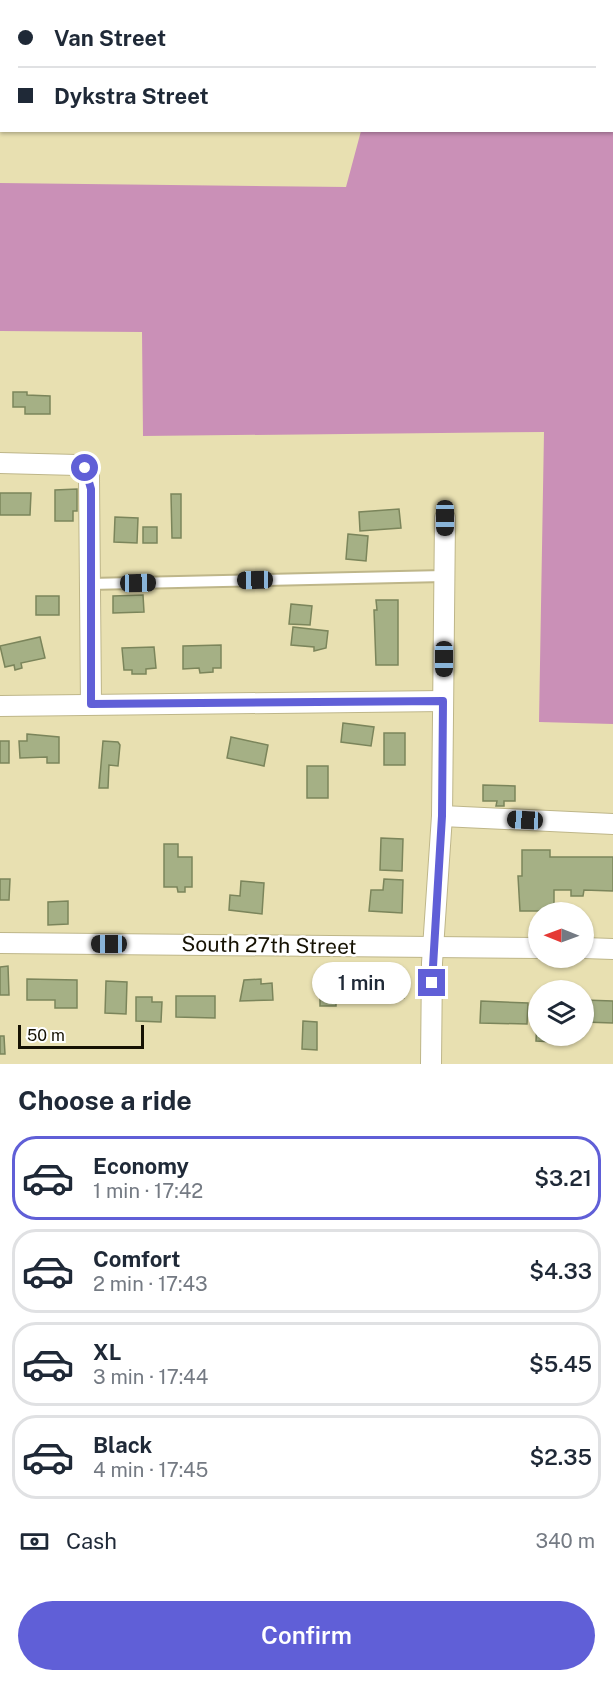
<!DOCTYPE html>
<meta charset="utf-8">
<style>
:root{--surface:#fff;--page:#f6f6f7;--text:#1f2937;--muted:#747a83;--line:#e0e1e3;--accent:#605fd7}
body{margin:0;font-family:"Public Sans",sans-serif;background:var(--page);color:var(--text);height:100vh;display:flex;flex-direction:column;font-size:22px;white-space:nowrap}
*{box-sizing:border-box;margin:0}
p{font-size:20px;color:var(--muted)}
.icon{flex:none;width:33px;height:33px;fill:none;stroke:currentColor;stroke-width:2;stroke-linecap:round;stroke-linejoin:round}
.map{position:relative;height:1064px;overflow:hidden}
.sheet{display:flex;flex-direction:column;background:var(--surface);flex:1}
.sheet>*{flex:none}
.top-card{position:absolute;left:0px;top:0px;width:614px;height:132px;box-shadow:0 2px 4px #0004;display:grid;align-content:center;height:132px;padding:0 18px;background:var(--surface)}
.needle{width:39px;rotate:271deg}
.controls{position:absolute;left:528px;top:902px;display:grid;gap:12px}
.controls a{display:grid;place-items:center;width:66px;height:66px;border-radius:50%;background:var(--surface);box-shadow:0 2px 4px #0004;font-size:30px}
.scale{position:absolute;left:18px;bottom:15px;width:126px;box-sizing:border-box;padding-left:6px;border:3px solid #161203;border-top:0;font-size:16px;line-height:21px;white-space:nowrap;color:#161203;-webkit-text-stroke:4px #fff;paint-order:stroke}
.end{position:absolute;width:27px;height:27px;margin:-14px;border:8px solid #605fd7;background:#fff;box-shadow:0 0 0 3px #fff}
.from{border-radius:50%}
.bubble{position:absolute;height:42px;border-radius:21px;background:var(--surface);box-shadow:0 2px 4px #0004;font-size:20px;font-weight:600;line-height:42px;text-align:center}
.car{position:absolute;width:18px;height:36px;margin:-18px -9px;border-radius:8px;box-shadow:0 0 4px 2px #0007;background:linear-gradient(#222 24%,#8ab4d8 0 40%,#222 0 76%,#8ab4d8 0 86%,#222 0)}
.top-card b{display:flex;align-items:center;gap:21px;height:57px;font-size:22px}
.top-card b+b{border-top:2px solid var(--line)}
.top-card i{width:15px;height:15px;background:var(--text)}
ul{padding:0;list-style:none}
li{display:flex;align-items:center;gap:18px;height:84px;margin:0 12px 9px;padding:0 6px;border:3px solid var(--line);border-radius:24px}
li div{flex:1}
li b{display:block;font-size:22px}
li em{font-style:normal;font-weight:600}
li.current{border-color:var(--accent)}
li>.icon{width:54px;height:54px;stroke-width:1.5}
h2{padding:0 18px;font-size:27px;line-height:72px}
.pay{display:flex;align-items:center;gap:15px;height:66px;padding:0 18px;font-size:22px}
.pay p{margin-inline-start:auto}
.button{display:flex;gap:12px;margin-top:auto;padding:12px 18px}
.button a{flex:1;height:69px;border-radius:36px;background:var(--accent);color:#fff;font-size:24px;font-weight:600;line-height:69px;text-align:center}
.map>svg:first-child{display:block}
.forest{fill:#ca90b7}
.building{fill:#a5b085;stroke:#7b855b;stroke-width:1.5}
.lines{fill:none;stroke-linecap:round;stroke-linejoin:round}
.service-casing{stroke:#beb689;stroke-width:14}
.minor-casing{stroke:#beb689;stroke-width:22}
.service{stroke:#fff;stroke-width:10}
.minor{stroke:#fff;stroke-width:20}
.route{stroke:#605fd7;stroke-width:8}
.labels{text-anchor:middle;dominant-baseline:central;stroke-width:5;stroke-linejoin:round;paint-order:stroke}
.street-label{font-size:21px;fill:#161203;stroke:#fff}
</style>
<div class="map">
<svg width="613" height="1064" viewBox="0 0 613 1064">
<rect width="100%" height="100%" fill="#e8e0b1"/>
<polygon class="forest" points="408,0 613,0 613,724 539,722 544,432 143,436 142,332 0,331 0,183 346,187 361,131 612,130 612,2"/>
<g class="building">
<polygon points="13,392 27,392 27,395 50,396 50,414 25,414 25,407 13,407"/>
<polygon points="77,489 77,511 73,511 73,521 55,521 55,490"/>
<polygon points="0,493 31,493 30,515 0,515"/>
<polygon points="171,494 181,494 181,538 172,538"/>
<polygon points="399,509 401,528 360,531 359,512"/>
<polygon points="115,517 138,518 137,543 114,542"/>
<rect x="143" y="527" width="14" height="16"/>
<polygon points="348,534 368,536 366,561 346,559"/>
<polygon points="143,595 144,612 113,613 113,596"/>
<rect x="36" y="596" width="23" height="19"/>
<polygon points="376,600 398,600 398,665 376,665 374,610 377,610"/>
<polygon points="291,604 312,606 310,625 289,624"/>
<polygon points="293,627 328,631 326,648 314,651 314,647 291,645"/>
<polygon points="40,637 45,658 21,663 22,668 15,670 14,665 5,667 0,646"/>
<polygon points="221,645 221,668 213,668 213,672 200,673 199,668 183,669 183,646"/>
<polygon points="154,647 156,668 146,669 146,674 132,674 132,670 124,670 122,648"/>
<polygon points="343,723 374,727 371,746 341,742"/>
<rect x="384" y="733" width="21" height="32"/>
<polygon points="27,734 59,737 59,763 47,763 47,757 20,758 19,741 27,741"/>
<polygon points="231,737 268,745 264,766 227,758"/>
<rect x="0" y="741" width="9" height="22"/>
<polygon points="103,741 118,742 120,745 118,766 109,765 108,788 99,788"/>
<rect x="307" y="766" width="21" height="32"/>
<polygon points="483,785 515,786 515,801 504,801 504,806 496,806 497,801 483,801"/>
<polygon points="381,838 403,839 402,871 380,870"/>
<polygon points="164,844 178,844 178,857 192,857 192,887 185,887 185,892 178,892 177,887 164,887"/>
<polygon points="522,850 550,850 550,857 613,857 613,891 584,890 583,896 571,896 571,890 554,890 554,911 520,911 518,876 522,876"/>
<polygon points="0,879 10,879 9,900 0,900"/>
<polygon points="384,879 403,880 402,913 369,911 371,890 383,890"/>
<polygon points="241,881 264,883 262,914 229,910 230,895 240,896"/>
<polygon points="68,901 68,924 48,925 48,902"/>
<polygon points="8,966 9,995 0,995 0,967"/>
<polygon points="320,976 355,976 355,998 336,998 336,1006 320,1006"/>
<rect x="369" y="976" width="35" height="22"/>
<polygon points="27,979 77,980 77,1008 55,1008 55,1000 27,1000"/>
<polygon points="261,979 261,984 272,983 273,1000 240,1001 244,980"/>
<polygon points="106,981 127,982 126,1014 105,1013"/>
<polygon points="176,996 215,996 215,1018 176,1017"/>
<polygon points="136,997 152,997 152,1002 162,1002 161,1022 136,1021"/>
<polygon points="584,1000 613,1001 613,1023 584,1022"/>
<polygon points="481,1001 528,1003 527,1024 480,1023"/>
<polygon points="303,1021 317,1022 317,1050 302,1049"/>
<polygon points="537,1021 538,1035 554,1035 554,1042 536,1041"/>
<polygon points="0,1036 4,1036 5,1054 0,1054"/>
</g>
<g class="lines">
<g class="service-casing">
<polyline id="service" points="90,584 444,576"/>
</g>
<g class="minor-casing">
<g id="minor">
<polyline points="0,463 77,465 85,469 89,477 91,704"/>
<polyline points="0,706 443,701"/>
<polyline points="442,816 613,824"/>
<polyline points="0,943 538,948"/>
<polyline points="584,948 613,949"/>
<polyline points="431,1064 432,963 442,816 445,518"/>
</g>
</g>
<use href="#service" class="service"/>
<use href="#minor" class="minor"/>
</g>
<g class="lines">
<polyline class="route" points="85,468 91,489 91,704 443,701 442,816 432,983"/>
</g>
<g class="labels">
<g class="street-label">
<text transform="translate(269 945) rotate(1)">South 27th Street</text>
</g>
</g>
</svg>
<div class="controls">
<a><svg class="needle" viewBox="-14 -14 28 28"><path d="M0-13l5 13h-10z" fill="#e53935"/><path d="M0 13l5-13h-10z" fill="#747a83"/></svg></a>
<a><svg class="icon" aria-label="layers" viewBox="0 0 24 24"><path d="M12 4l9 5-9 5-9-5zM3 14l9 5 9-5"/></svg></a>
</div>
<div class="scale">50 m</div>
<i class="end from" style="left:85px;top:468px"></i>
<i class="end" style="left:432px;top:983px"></i>
<div class="bubble" style="left:312px;top:962px;width:99px">1 min</div>
<i class="car" style="left:445px;top:518px;rotate:180deg"></i>
<i class="car" style="left:255px;top:580px;rotate:269deg"></i>
<i class="car" style="left:138px;top:583px;rotate:89deg"></i>
<i class="car" style="left:444px;top:659px;rotate:180deg"></i>
<i class="car" style="left:525px;top:820px;rotate:273deg"></i>
<i class="car" style="left:109px;top:944px;rotate:270deg"></i>
<div class="top-card">
<b><i class="from"></i>Van Street</b>
<b><i></i>Dykstra Street</b>
</div>
</div>
<section class="sheet">
<h2>Choose a ride</h2>
<ul>
<li class="current"><svg class="icon" aria-label="car" viewBox="0 0 24 24"><path d="M5 17H2v-5l4-1 3-4h7l3 4 3 1v5h-3M9 17h6M6 11h13"/><circle cx="7" cy="17" r="2"/><circle cx="17" cy="17" r="2"/></svg><div><b>Economy</b><p>1 min · 17:42</p></div><em>$3.21</em></li>
<li><svg class="icon" aria-label="car" viewBox="0 0 24 24"><path d="M5 17H2v-5l4-1 3-4h7l3 4 3 1v5h-3M9 17h6M6 11h13"/><circle cx="7" cy="17" r="2"/><circle cx="17" cy="17" r="2"/></svg><div><b>Comfort</b><p>2 min · 17:43</p></div><em>$4.33</em></li>
<li><svg class="icon" aria-label="car" viewBox="0 0 24 24"><path d="M5 17H2v-5l4-1 3-4h7l3 4 3 1v5h-3M9 17h6M6 11h13"/><circle cx="7" cy="17" r="2"/><circle cx="17" cy="17" r="2"/></svg><div><b>XL</b><p>3 min · 17:44</p></div><em>$5.45</em></li>
<li><svg class="icon" aria-label="car" viewBox="0 0 24 24"><path d="M5 17H2v-5l4-1 3-4h7l3 4 3 1v5h-3M9 17h6M6 11h13"/><circle cx="7" cy="17" r="2"/><circle cx="17" cy="17" r="2"/></svg><div><b>Black</b><p>4 min · 17:45</p></div><em>$2.35</em></li>
</ul>
<div class="pay"><svg class="icon" aria-label="cash" viewBox="0 0 24 24"><path d="M3 7h18v10H3z"/><circle cx="12" cy="12" r="2"/></svg>Cash<p>340 m</p></div>
<div class="button"><a>Confirm</a></div>
</section>
